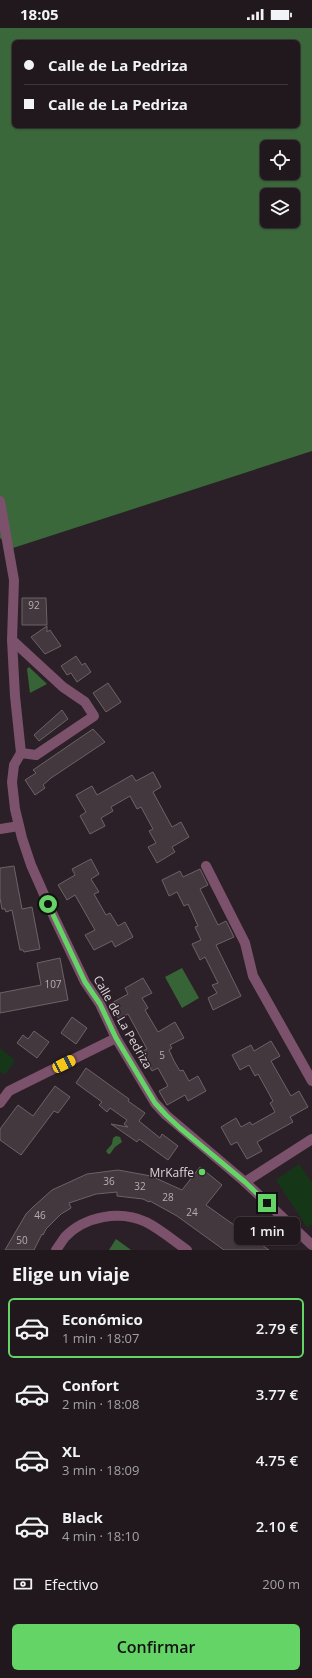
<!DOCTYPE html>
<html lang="es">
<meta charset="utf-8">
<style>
:root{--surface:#20181d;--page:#282126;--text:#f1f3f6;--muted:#a2a0a4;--line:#3d373b;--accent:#65d467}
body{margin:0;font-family:"Open Sans",sans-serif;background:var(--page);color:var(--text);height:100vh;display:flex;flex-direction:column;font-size:15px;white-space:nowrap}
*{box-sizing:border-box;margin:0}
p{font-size:13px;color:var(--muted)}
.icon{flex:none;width:22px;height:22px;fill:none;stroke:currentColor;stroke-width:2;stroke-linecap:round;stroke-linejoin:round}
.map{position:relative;height:1222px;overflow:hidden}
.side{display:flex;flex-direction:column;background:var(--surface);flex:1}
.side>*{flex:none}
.hud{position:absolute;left:12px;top:12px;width:288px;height:88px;border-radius:6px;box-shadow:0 1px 3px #0004,0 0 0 1px var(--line);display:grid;align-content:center;height:88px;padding:0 12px;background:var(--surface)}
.buttons{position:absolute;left:260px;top:112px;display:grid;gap:8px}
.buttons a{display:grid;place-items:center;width:40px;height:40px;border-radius:6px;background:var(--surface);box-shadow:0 1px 3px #0004,0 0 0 1px var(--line);font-size:20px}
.end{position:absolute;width:18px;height:18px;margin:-9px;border:5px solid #65d467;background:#111;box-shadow:0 0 0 2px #111}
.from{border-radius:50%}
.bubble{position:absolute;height:28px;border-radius:6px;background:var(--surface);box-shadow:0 1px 3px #0004,0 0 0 1px var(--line);font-size:13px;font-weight:600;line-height:28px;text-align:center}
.car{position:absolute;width:12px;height:24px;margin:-12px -6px;border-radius:5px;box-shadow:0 0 3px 1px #0007;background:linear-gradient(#f5c518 24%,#345 0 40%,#f5c518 0 76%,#345 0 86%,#f5c518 0)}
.hud b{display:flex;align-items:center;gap:14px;height:38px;font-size:15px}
.hud b+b{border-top:1px solid var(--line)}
.hud i{width:10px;height:10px;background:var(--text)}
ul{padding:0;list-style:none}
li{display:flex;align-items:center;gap:12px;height:60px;margin:0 8px 6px;padding:0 4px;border:2px solid transparent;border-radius:6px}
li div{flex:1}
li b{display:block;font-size:15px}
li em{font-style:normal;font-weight:600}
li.selected{border-color:var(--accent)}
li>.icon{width:36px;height:36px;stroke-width:1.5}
h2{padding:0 12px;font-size:18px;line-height:48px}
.pay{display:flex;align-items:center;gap:10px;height:44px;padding:0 12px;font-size:15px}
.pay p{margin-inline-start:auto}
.primary-button{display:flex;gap:8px;margin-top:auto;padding:8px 12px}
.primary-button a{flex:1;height:46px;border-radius:6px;background:var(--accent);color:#111;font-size:16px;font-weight:600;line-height:46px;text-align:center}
.status{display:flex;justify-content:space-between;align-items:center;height:28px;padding:0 20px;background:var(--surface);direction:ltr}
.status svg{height:11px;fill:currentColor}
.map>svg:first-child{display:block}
.green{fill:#163717}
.forest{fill:#3a683a;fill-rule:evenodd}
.water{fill:#376436}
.building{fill:#43383e;stroke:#6e6168}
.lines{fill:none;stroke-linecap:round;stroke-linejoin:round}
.minor{stroke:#7b516b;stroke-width:10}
.route{stroke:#65d467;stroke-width:5}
.poi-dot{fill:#65d467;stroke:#2b2027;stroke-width:1.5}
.labels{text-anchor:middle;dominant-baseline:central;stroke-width:3;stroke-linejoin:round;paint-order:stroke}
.number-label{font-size:10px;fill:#b6aeb3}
.street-label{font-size:12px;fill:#ddd5da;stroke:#2b2027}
.poi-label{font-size:12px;fill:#ddd5da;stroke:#2b2027;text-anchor:end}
</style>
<div class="status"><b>18:05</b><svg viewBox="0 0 49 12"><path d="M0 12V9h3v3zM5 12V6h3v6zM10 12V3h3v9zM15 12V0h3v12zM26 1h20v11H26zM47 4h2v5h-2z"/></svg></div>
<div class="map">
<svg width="312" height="1222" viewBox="0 0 312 1222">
<rect width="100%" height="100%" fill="#2b2027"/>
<g class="green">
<polygon points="0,1020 15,1032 5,1047 0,1043"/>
<polygon points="299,1136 312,1155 312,1196 307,1199 276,1152"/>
</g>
<path class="forest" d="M0 0H312V423L13 520 0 510ZM14 14H298V98H14ZM267 119H293V145H267ZM267 167H293V193H267Z"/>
<g class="water">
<polygon points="29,639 47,656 30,665 27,641"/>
<polygon points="182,940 199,970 182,980 165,949"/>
<polygon points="116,1108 120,1109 122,1114 115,1119 110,1126 108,1126 106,1123 112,1116 113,1110"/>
<polygon points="116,1211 131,1222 109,1222"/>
</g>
<g class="building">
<polygon points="22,570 46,570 47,597 22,597"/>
<polygon points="47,598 47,604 50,602 61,618 45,626 31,609"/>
<polygon points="76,628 82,637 85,635 91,644 77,654 71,645 67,647 61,638"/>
<polygon points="108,655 121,674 106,684 93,665"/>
<polygon points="62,682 68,691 39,713 34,707"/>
<polygon points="93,701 105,714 51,750 43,757 45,760 35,767 25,752 36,745 33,742"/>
<polygon points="153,744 161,759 153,764 172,799 181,794 189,809 172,819 175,824 157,835 148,819 156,815 149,803 153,801 141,779 137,781 130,768 111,779 113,783 101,790 105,798 90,806 80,788 86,784 76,767 92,758 97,767 132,747 136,753"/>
<polygon points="91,831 99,846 91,851 99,864 94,866 106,887 110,885 118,898 125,894 133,909 115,919 112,913 94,922 85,907 95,902 75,867 67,872 58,857 75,847 72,841"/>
<polygon points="14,838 22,881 32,879 40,921 24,924 23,922 20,922 12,882 6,884 5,881 2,881 0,870 0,840"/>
<polygon points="200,841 208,857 200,861 218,897 226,893 234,909 216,917 241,968 213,982 208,970 217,965 212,957 218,955 205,929 200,932 192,916 201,912 195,899 198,898 188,876 184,878 177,864 169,868 162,852 180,843 183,849"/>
<polygon points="60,930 68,972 0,985 0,965 41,957 37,935"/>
<polygon points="143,950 152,965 142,970 148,980 145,982 158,1004 175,994 184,1010 170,1017 172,1020 169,1022 174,1033 180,1043 183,1042 189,1053 198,1048 206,1063 188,1073 185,1067 167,1077 159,1063 168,1058 158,1040 152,1043 141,1024 147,1021 128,986 119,991 110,976 128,966 125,960"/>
<polygon points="72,989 87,1000 76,1016 61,1005"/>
<polygon points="34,1003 49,1014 37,1030 17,1015 23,1007 28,1011"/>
<polygon points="271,1013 280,1028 271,1033 291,1068 299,1063 308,1079 290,1089 293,1094 257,1114 262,1123 247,1131 237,1114 231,1117 221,1099 236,1090 241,1099 250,1094 252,1097 275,1084 270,1075 273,1073 258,1046 255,1048 249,1037 240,1042 232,1027 251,1017 254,1023"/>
<polygon points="86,1040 129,1071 128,1073 145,1085 139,1093 160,1110 162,1106 178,1118 168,1132 139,1111 137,1114 111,1096 128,1099 124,1096 127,1092 110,1080 107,1084 99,1077 102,1074 76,1055"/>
<polygon points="55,1058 70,1069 58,1085 54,1083 21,1127 0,1112 0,1101 18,1077 33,1088"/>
<polygon points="200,1139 222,1157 206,1177 269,1222 224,1222 177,1188 150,1173 149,1174 143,1171 117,1168 117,1164 96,1166 69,1175 71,1180 61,1186 46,1201 43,1207 42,1206 34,1222 5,1222 26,1186 33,1179 52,1162 87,1146 118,1142 151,1148 182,1162"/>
</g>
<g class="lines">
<g class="minor">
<polyline points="0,473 14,552 12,612 15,668 21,725 14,737 12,754 15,781 22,810 31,837 54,889 85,954 100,976 116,1010 155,1075 166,1087 245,1154 312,1217"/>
<polyline points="12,612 63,659 85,674 94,688 36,727 21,725"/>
<polyline points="0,801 19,798"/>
<polyline points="206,838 245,915 253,948 312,1053"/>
<polyline points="0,1075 9,1063 116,1010"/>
<polyline points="245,1154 312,1111"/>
<path d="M56 1222C59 1218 62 1213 65 1209 85 1188 120 1182 146 1194 160 1201 174 1213 187 1222"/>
</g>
</g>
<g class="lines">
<polyline class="route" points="48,876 85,954 100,976 116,1010 155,1075 166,1087 180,1100 245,1154 267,1175"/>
</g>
<circle class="poi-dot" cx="202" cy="1144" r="4"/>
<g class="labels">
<g class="number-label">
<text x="34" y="577">92</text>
<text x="53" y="956">107</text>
<text x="162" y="1027">5</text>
<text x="109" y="1153">36</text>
<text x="140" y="1158">32</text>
<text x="168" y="1169">28</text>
<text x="192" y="1184">24</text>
<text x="40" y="1187">46</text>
<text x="22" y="1212">50</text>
</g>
<g class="street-label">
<text transform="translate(123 994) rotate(60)">Calle de La Pedriza</text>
</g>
<g class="poi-label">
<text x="194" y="1144">MrKaffe</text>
</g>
</g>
</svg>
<div class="buttons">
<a><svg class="icon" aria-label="locate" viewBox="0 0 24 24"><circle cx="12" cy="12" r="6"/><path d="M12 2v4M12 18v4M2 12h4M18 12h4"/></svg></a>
<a><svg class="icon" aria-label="layers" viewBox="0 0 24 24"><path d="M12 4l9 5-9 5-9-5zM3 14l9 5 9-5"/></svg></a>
</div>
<i class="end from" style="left:48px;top:876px"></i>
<i class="end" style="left:267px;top:1175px"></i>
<div class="bubble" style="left:234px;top:1189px;width:66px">1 min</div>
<i class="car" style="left:64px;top:1036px;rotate:64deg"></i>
<div class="hud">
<b><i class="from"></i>Calle de La Pedriza</b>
<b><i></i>Calle de La Pedriza</b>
</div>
</div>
<section class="side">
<h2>Elige un viaje</h2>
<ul>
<li class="selected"><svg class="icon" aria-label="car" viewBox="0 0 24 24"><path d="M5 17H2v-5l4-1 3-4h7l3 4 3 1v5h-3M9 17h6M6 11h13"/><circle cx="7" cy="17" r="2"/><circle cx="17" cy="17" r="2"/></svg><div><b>Económico</b><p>1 min · 18:07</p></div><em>2.79 €</em></li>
<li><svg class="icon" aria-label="car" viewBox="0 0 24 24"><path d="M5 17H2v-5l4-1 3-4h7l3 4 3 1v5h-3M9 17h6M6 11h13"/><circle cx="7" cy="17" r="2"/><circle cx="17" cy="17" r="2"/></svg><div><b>Confort</b><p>2 min · 18:08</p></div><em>3.77 €</em></li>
<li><svg class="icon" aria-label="car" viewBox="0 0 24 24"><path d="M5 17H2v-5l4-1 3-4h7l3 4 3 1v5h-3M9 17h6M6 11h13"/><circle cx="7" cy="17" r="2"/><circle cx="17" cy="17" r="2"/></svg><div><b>XL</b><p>3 min · 18:09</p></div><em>4.75 €</em></li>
<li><svg class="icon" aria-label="car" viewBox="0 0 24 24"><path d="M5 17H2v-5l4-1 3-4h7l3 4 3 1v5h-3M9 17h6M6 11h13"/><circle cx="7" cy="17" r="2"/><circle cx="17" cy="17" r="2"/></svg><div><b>Black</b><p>4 min · 18:10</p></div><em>2.10 €</em></li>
</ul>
<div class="pay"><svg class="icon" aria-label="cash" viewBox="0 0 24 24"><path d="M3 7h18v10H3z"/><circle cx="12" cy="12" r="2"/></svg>Efectivo<p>200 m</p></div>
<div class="primary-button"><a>Confirmar</a></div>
</section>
